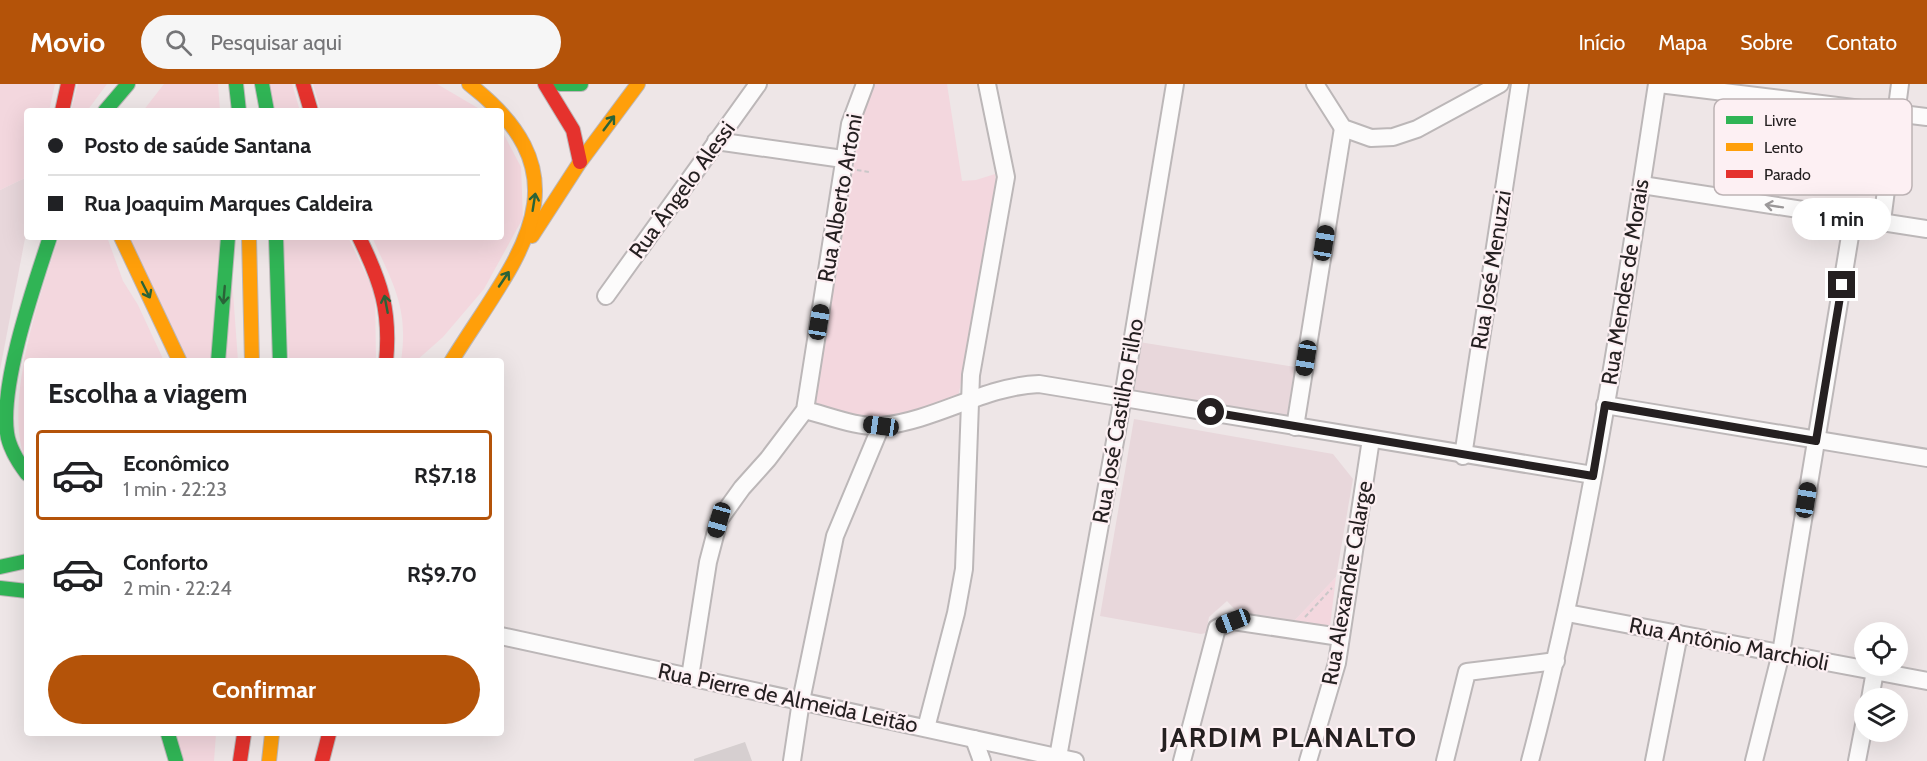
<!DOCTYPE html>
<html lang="pt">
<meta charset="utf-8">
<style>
:root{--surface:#fff;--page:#f6f6f6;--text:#202124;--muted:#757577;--line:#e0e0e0;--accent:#b45309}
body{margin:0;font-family:Cabin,sans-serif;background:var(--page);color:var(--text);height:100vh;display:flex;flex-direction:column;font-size:22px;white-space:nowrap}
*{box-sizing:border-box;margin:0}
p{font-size:20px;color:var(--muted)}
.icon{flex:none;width:33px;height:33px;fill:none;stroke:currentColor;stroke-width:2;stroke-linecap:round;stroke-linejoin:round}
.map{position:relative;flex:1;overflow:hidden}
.side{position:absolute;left:24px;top:274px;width:480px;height:378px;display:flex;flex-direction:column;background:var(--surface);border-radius:6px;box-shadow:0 6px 24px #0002}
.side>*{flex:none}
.hud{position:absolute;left:24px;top:24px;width:480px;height:132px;border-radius:6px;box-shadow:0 6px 24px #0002;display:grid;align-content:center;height:132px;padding:0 24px;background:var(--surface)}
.fabs{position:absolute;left:1854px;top:538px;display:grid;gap:12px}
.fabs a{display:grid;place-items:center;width:54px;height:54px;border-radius:50%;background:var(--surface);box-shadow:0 6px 24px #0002;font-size:30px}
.end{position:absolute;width:27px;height:27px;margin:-14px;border:8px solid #252021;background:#fff;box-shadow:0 0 0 3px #fff}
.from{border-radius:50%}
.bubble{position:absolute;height:42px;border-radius:21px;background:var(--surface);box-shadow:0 6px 24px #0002;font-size:20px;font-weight:800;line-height:42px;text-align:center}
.car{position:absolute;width:18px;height:36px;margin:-18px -9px;border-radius:8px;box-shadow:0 0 4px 2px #0007;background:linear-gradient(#222 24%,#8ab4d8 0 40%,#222 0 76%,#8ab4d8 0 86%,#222 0)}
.hud b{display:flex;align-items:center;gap:21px;height:57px;font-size:22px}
.hud b+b{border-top:2px solid var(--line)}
.hud i{width:15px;height:15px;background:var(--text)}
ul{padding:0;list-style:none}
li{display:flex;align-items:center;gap:18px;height:90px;margin:0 12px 9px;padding:0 12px;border:3px solid transparent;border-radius:6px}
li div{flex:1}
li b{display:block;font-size:22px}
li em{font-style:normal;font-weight:800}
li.current{border-color:var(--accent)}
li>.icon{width:54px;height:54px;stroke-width:1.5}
h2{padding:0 24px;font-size:27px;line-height:72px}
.action{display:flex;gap:12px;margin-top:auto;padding:12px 24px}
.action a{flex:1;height:69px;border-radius:36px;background:var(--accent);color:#fff;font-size:24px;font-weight:800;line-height:69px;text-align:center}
header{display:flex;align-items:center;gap:36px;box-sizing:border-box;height:84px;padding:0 30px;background:var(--accent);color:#fff}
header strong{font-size:28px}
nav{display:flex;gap:33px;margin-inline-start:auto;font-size:21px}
.search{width:420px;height:54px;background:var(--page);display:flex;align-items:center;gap:15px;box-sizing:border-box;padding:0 21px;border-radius:33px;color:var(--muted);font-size:22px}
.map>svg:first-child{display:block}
.built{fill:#e8d7db}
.green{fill:#f3d7de}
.building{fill:#d6cfd0}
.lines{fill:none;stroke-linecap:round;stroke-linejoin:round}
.street-casing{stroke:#bcb7b8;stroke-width:20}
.fast-casing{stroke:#bcb7b8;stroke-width:16}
.slow-casing{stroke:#bcb7b8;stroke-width:16}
.jam-casing{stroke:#bcb7b8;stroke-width:16}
.path{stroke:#cac7c8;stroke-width:2;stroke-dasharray:4.5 3;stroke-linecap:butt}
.street{stroke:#fcfbfb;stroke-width:16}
.fast{stroke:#30b455;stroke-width:14}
.slow{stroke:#ff9f0a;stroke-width:14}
.jam{stroke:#e5322d;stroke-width:14}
.oneway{stroke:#2a6338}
.oneway2{stroke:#9b9899}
.route{stroke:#252021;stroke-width:8}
.labels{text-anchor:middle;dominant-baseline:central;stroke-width:4.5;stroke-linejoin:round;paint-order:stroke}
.street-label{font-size:22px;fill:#252021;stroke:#fdf0f3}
.district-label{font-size:28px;font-weight:bold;letter-spacing:1.5px;fill:#252021;stroke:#fdf0f3}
.key{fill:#fdf0f3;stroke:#bcb2b4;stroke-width:1.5}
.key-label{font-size:16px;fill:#252021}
</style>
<header>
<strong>Movio</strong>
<div class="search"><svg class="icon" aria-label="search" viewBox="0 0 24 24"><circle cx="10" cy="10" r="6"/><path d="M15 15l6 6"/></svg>Pesquisar aqui</div>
<nav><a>Início</a><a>Mapa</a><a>Sobre</a><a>Contato</a></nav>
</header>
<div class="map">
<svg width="1927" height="677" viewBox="0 0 1927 677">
<rect width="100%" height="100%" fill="#eee6e7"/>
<g class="built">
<polygon points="27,93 27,144 0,286 0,106"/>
<polygon points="1139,258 1295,283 1286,337 1131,312"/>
<polygon points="1134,335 1333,370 1353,395 1336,493 1293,538 1237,528 1227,517 1209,533 1206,549 1201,550 1100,532"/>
</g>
<g class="green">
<polygon points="0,0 55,0 49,27 27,27 27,93 0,106"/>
<polygon points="78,0 107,0 87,27 71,27"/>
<polygon points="164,0 218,0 220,27 143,27"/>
<polygon points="269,0 292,0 300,27 272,27"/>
<polygon points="313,0 437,0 483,27 321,27"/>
<path d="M873 0H947L962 97 976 96 995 90 997 104 958 314C936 332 829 346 813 315L855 47Z"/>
<path d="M501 45 521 83 523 134 484 205 443 253 416 277H401C409 224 393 200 372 153H501Z"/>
<path d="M59 153H107L123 197 138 221 164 277 27 278V380C1 324 40 210 59 153Z"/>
<polygon points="129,153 229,153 238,277 187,277"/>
<polygon points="283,153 348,153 375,209 376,277 289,277"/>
<polygon points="1336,493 1330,542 1293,538"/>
<polygon points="174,650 216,650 214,677 182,677"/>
</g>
<polygon class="building" points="745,658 752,677 694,677 694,675"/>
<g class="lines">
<g class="street-casing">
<g id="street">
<polyline points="1315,0 1343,44 1371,54 1393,53 1417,45 1500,0"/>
<polyline points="1659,0 1927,33"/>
<polyline points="716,57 843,75"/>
<polyline points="1642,101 1927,145"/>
<polyline points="1882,137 1900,0"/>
<polyline points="606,212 758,0"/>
<polyline points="1605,321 1927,374"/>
<path d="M805 326C829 332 858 344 882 342 937 336 985 302 1039 300L1593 391"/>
<polyline points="1295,343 1343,44"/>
<polyline points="1463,372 1520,0"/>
<polyline points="1567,529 1927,597"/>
<polyline points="501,552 1075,677"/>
<polyline points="690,593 708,478 719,436 742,404 768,375 805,326 850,40 865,0"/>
<polyline points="1870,615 1875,587"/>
<polyline points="926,644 956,529 964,485 971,291 1006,93 987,0"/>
<polyline points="974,655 982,677"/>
<polyline points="1058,673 1123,313 1175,0"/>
<polyline points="792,677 801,617 835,452 881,342"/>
<polyline points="1182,677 1217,544 1233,537 1340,553"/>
<polyline points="1308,677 1337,579 1371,355"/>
<polyline points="1445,677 1467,588 1556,577"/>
<path d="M1530 677C1589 455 1622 227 1657 0"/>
<polyline points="1654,677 1679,550"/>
<polyline points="1754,677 1781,569 1853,134"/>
<polyline points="1857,677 1864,641"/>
</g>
</g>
<g class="fast-casing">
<g id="fast">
<polyline points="236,0 239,27"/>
<polyline points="262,0 267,27"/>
<polyline points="560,0 581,0"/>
<polyline points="105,27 128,0"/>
<polyline points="276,153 280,278"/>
<polyline points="218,278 228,153"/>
<path d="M27 390C18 378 9 364 7 349 0 299 34 202 50 153"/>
<polyline points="0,483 27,477"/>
<polyline points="0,504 27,507"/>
<polyline points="168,650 176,677"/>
</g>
</g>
<g class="slow-casing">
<g id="slow">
<polyline points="532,152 580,78 638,0"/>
<polyline points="121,153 180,278"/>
<polyline points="249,153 252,278"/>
<path d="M451 278C513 177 595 97 469 0"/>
<polyline points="269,677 272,650"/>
</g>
</g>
<g class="jam-casing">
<g id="jam">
<polyline points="303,0 311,27"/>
<polyline points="545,0 573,46 580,78"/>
<polyline points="62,27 68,0"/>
<path d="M359 153C381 198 391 227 386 278"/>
<polyline points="240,677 244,650"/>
<polyline points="322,677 329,650"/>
</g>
</g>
<g class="path">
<polyline points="857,86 869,88"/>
<polyline points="1305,533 1332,504"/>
</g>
<use href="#street" class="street"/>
<use href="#fast" class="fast"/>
<use href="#slow" class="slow"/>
<use href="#jam" class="jam"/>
</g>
<defs><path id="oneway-shaft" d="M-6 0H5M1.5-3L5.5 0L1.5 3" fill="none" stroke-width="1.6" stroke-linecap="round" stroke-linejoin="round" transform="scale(1.5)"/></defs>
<g class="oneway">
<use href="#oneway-shaft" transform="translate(609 39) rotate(-53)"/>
<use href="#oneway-shaft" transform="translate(534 118) rotate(-81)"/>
<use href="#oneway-shaft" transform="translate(504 195) rotate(-56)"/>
<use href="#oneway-shaft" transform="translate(146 206) rotate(63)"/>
<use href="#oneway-shaft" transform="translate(224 211) rotate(95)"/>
<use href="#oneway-shaft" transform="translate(386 220) rotate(-101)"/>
</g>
<use class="oneway2" href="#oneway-shaft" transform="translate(1774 122) rotate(-171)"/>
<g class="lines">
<polyline class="route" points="1211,328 1593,392 1605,321 1816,357 1842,201"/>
</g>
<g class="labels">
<g class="street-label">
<text transform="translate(682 106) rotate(-54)">Rua Ângelo Alessi</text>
<text transform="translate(840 114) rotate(-80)">Rua Alberto Artoni</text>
<text transform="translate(1491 186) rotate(-81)">Rua José Menuzzi</text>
<text transform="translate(1625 198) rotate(-81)">Rua Mendes de Morais</text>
<text transform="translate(1118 337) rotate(-80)">Rua José Castilho Filho</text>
<text transform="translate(1347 499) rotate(-80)">Rua Alexandre Calarge</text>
<text transform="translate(1729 560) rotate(11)">Rua Antônio Marchioli</text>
<text transform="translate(788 614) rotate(12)">Rua Pierre de Almeida Leitão</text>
</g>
<g class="district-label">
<text x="1289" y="653">JARDIM PLANALTO</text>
</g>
</g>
<rect x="1714" y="15" width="198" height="96" rx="9" class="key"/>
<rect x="1726" y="32" width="27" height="8" fill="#30b455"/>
<rect x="1726" y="59" width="27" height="8" fill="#ff9f0a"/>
<rect x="1726" y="86" width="27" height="8" fill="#e5322d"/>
<g class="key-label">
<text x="1764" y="42">Livre</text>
<text x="1764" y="69">Lento</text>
<text x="1764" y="96">Parado</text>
</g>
</svg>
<div class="fabs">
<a><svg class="icon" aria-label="locate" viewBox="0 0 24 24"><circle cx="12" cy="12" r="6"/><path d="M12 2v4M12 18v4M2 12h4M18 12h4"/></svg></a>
<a><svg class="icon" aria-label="layers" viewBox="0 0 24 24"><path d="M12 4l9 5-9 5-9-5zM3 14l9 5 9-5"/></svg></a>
</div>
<i class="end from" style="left:1211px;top:328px"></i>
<i class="end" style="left:1842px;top:201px"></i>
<div class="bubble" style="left:1792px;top:114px;width:99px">1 min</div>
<i class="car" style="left:1324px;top:159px;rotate:9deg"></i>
<i class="car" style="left:819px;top:238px;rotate:9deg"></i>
<i class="car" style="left:1306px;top:274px;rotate:189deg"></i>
<i class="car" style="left:881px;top:342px;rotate:278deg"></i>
<i class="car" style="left:1806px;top:416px;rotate:9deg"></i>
<i class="car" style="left:719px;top:436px;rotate:196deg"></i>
<i class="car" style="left:1233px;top:537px;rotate:249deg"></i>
<div class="hud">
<b><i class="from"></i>Posto de saúde Santana</b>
<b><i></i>Rua Joaquim Marques Caldeira</b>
</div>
<section class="side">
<h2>Escolha a viagem</h2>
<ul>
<li class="current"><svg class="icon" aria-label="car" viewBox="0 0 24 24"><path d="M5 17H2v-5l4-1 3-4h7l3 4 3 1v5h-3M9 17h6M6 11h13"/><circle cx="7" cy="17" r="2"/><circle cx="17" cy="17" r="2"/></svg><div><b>Econômico</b><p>1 min · 22:23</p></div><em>R$7.18</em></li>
<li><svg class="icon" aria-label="car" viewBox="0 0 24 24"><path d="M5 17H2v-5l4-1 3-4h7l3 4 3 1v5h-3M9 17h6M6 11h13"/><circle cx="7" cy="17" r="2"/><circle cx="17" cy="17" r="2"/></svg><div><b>Conforto</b><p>2 min · 22:24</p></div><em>R$9.70</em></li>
</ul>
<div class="action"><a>Confirmar</a></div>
</section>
</div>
